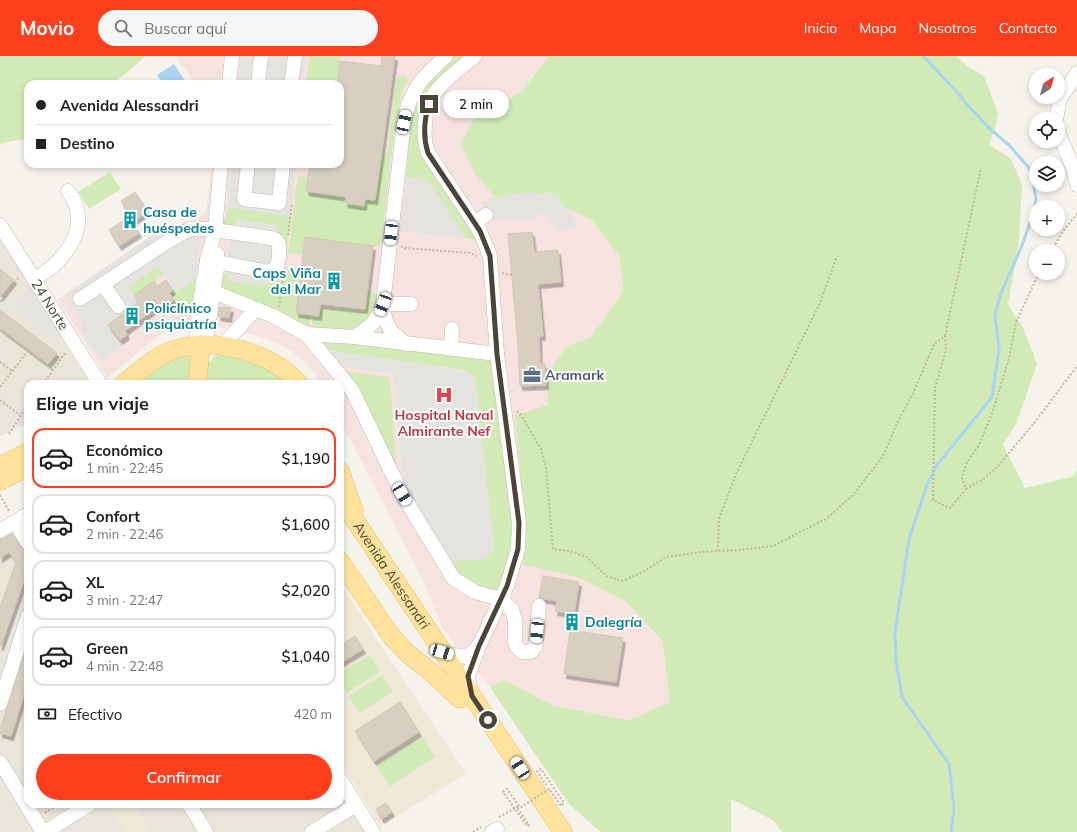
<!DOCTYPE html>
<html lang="es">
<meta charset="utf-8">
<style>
:root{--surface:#fff;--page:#f6f6f6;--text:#202124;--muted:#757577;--line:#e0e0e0;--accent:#fc3f1d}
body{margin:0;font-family:Mulish,sans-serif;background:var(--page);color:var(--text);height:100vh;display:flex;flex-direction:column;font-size:15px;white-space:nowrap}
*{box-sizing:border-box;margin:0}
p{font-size:13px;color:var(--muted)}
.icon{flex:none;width:22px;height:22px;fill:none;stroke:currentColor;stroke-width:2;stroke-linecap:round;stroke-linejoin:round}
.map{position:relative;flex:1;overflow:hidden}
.sheet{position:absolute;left:24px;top:324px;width:320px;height:428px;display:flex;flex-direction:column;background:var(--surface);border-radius:12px;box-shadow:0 2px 6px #0003}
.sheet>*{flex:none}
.guide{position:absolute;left:24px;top:24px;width:320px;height:88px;border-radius:12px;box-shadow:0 2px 6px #0003;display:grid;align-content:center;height:88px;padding:0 12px;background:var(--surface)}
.needle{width:26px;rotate:37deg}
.fabs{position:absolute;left:1029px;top:12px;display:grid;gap:8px}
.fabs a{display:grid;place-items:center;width:36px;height:36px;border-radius:50%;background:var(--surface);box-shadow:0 2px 6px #0003;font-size:20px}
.end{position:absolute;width:18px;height:18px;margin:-9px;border:5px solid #4b4439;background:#fff;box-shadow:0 0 0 2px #fff}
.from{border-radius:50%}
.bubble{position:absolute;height:28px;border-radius:14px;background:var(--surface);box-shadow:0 2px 6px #0003;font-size:13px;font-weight:600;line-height:28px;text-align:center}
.car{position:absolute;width:12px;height:24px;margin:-12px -6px;border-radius:5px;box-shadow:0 0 3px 1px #0007;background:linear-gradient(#fff 24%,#345 0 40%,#fff 0 76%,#345 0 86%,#fff 0)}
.guide b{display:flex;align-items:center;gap:14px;height:38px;font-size:15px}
.guide b+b{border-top:1px solid var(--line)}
.guide i{width:10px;height:10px;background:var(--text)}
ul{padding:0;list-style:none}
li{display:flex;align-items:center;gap:12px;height:60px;margin:0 8px 6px;padding:0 4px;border:2px solid var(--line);border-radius:12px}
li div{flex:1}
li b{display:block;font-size:15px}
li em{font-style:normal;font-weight:600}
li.current{border-color:var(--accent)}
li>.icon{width:36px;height:36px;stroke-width:1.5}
h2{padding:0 12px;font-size:18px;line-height:48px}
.pay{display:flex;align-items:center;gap:10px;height:44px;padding:0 12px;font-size:15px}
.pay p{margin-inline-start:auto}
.primary-button{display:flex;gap:8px;margin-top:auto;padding:8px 12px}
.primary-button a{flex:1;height:46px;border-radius:24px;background:var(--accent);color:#fff;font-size:16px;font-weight:600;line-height:46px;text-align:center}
header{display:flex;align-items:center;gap:24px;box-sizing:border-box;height:56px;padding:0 20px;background:var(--accent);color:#fff}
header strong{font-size:19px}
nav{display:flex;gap:22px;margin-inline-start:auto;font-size:14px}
.search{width:280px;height:36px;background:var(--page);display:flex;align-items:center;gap:10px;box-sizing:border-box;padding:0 14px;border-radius:22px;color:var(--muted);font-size:15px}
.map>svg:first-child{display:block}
.residential{fill:#eae5da}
.education{fill:#efe8d6}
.medical{fill:#f6e3e0}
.green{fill:#d2eab5}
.parking{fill:#e5e3e0}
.water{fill:#a9d4f2}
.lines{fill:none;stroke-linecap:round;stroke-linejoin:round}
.stream{stroke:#a9d4f2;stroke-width:3}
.building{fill:#d8cfc1;stroke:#d3c7b4;filter:url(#shadow)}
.minor-casing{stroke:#c2bbae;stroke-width:15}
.major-casing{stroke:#e6c16a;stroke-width:19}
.path{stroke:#c4b79f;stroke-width:2;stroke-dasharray:2 2;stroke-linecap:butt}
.minor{stroke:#fff;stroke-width:14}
.major{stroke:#ffe39c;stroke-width:18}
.path-bridge{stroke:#c4b79f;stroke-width:2;stroke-dasharray:2 2;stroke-linecap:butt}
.route{stroke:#4b4439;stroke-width:5}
.labels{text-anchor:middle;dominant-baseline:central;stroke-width:4;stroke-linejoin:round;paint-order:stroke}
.culture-label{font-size:14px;font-weight:bold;fill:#0d838f;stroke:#fff;text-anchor:start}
.street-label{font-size:14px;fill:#4b4439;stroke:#fff}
.service-label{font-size:14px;font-weight:bold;fill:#4e5e75;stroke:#fff;text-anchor:start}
.health-label{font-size:14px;font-weight:bold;fill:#be3a42;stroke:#fff}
</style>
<header>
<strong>Movio</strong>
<div class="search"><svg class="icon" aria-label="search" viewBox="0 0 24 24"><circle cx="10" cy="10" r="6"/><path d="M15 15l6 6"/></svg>Buscar aquí</div>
<nav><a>Inicio</a><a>Mapa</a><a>Nosotros</a><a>Contacto</a></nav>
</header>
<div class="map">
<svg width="1077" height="776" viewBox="0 0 1077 776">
<defs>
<filter id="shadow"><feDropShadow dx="2.5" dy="4.5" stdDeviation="0" flood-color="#0004"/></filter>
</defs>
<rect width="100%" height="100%" fill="#f6f3ec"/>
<g class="residential">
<polygon points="0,182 90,328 28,328 28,368 0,380"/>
<polygon points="28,462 28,748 340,748 340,736 366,776 0,776 0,480"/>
</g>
<g class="education">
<polygon points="340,528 466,718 380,770 340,705"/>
<polygon points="108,748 134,748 151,776 125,776"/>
</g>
<polygon class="medical" points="176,0 547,0 546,3 524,33 498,51 474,63 526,141 553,146 592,164 620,202 623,236 591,281 567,290 548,349 524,453 524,509 577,521 625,545 662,584 670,646 629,664 554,650 504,624 490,631 443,573 426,530 340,364 340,328 322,328 317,320 307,309 292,295 273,285 237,274 188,267 161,278 107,322 58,243 157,176 182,167 188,168 206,157 212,108 340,108 340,28 195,28"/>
<g class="green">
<path d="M0 0H145L124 19 110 28H28V82C19 85 8 84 0 89Z"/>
<polygon points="310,0 341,0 337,28 306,28"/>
<path d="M454 0H466L421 51 418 75 424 103 433 118 470 169 476 184 465 182 428 124 406 122 412 48C422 29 438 13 454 0Z"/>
<polygon points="547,0 956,0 970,12 984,20 998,57 995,73 989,88 1011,103 1022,129 1019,186 1008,249 1023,272 1037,308 1017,366 1003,389 1025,432 1072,421 1077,414 1077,776 782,776 773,764 731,743 731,776 601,776 569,748 490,631 504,624 554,650 629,664 670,646 662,584 625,545 577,521 524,509 524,453 515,359 548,349 547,319 567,290 591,281 623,236 620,202 592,164 553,146 526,141 495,141 476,119 461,88 474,63 498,51 524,33 546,4"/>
<polygon points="399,20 405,20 408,24 401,38 391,100 381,191 305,181 303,199 288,197 298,119 308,121 306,135 375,144 382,98 387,99 396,22"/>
<polygon points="110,116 121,133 89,153 78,136"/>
<polygon points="227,151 291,160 287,191 283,185 276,179 278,169 237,164 236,172 223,168 223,162 226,162"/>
<polygon points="162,207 177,210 134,239 128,231"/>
<polygon points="284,211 301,214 296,257 310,259 309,271 304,270 278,256 227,234 224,232 220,225 223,217 229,217 228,225 269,229 270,220"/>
<polygon points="195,223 198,223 194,250 191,250 191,256 179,254 169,237 175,233 177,236"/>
<path d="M367 235H373L377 239C368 281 346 274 311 272L313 259H319L320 252 365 256Z"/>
<path d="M351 285 492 304 514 463 513 491 498 536C485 535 453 524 454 508L458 504 483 503 494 491 475 322 464 314 324 294V286Z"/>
<polygon points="191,297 189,325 165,328 126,328 161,305"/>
<polygon points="218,298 230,299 254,305 290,328 207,328 205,325 208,307"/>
<polygon points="341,315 390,321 397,419"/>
<polygon points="370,599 380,616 347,637 340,625 340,617"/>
<polygon points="382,619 393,636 359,657 349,640"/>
<polygon points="422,681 435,701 390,730 377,710"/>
</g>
<g class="parking">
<polygon points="241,0 305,0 301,28 238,28"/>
<polygon points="232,108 296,108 291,160 227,151"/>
<polygon points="406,122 428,124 465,182 400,175"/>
<polygon points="545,135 561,142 559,147 572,160 579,171 556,175 552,166 547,159 542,157 536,158 534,164 503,163 489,165 481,145 518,137 533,137 543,139"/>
<polygon points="237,164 278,169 276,179 283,185 287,191 284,209 270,220 269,230 228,225 229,217 226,216 230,183 231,172 236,172"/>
<polygon points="185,167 188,168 194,176 200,186 195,223 177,236 158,210 128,231 139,245 108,269 123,289 101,305 80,273 84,269 65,239 157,176"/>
<polygon points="32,229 62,278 58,281 50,281 14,253"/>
<polygon points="324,294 464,315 475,323 494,491 489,500 483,503 458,504 454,508 403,427 394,318 340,310"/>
</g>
<polygon class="water" points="174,8 187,28 163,28 157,19"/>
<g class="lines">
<polyline class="stream" points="923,0 956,35 969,51 977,59 989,72 1010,90 1029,112 1033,124 1036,144 1032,161 1021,192 1001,237 995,259 999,293 992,341 937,409 927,429 909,483 895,576 896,604 902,641 949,708 954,752 951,776"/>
</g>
<g class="building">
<polygon points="382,0 395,0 375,144 365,143 364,150 345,147 346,141 306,135 310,108 340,108 340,28 337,28 340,5 381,10"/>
<polygon points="135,136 148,155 132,166 139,177 119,190 109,174 127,162 129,156 121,145"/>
<polygon points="532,176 534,196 558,194 561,226 538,228 543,280 539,280 540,308 545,308 546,329 520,330 518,289 508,178"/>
<polygon points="305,181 373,190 365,253 320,248 319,260 296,257"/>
<polygon points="0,213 14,224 0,241"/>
<polygon points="166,224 173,234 169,237 174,244 163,252 161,248 125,275 127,279 120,284 108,269 139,246 134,239 154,225 158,230"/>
<polygon points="220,251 231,252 229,262 218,260"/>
<polygon points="0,254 57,297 48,308 0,272"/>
<polygon points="12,478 21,491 28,500 28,513 1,590 0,590 0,552 16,506 9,496 0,502 0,483"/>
<polygon points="543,520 579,526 574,558 555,555 557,545 539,542"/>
<polygon points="570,574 623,582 616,626 564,618"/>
<polygon points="355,580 363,593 340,607 340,589"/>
<polygon points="28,588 28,626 11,680 0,677 0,673"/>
<polygon points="400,646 419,676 374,705 355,675"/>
<polygon points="386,747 392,756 382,763 376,753"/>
</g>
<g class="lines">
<g class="minor-casing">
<g id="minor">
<polyline points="229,28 232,0"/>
<polyline points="258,28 261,0"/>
<polyline points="291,28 295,0"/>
<polyline points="1056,63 1060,43 1077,17"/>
<polyline points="1058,76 1073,112 1077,129"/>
<polyline points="248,108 244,143 279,147 283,108"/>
<path id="s1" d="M0 169 100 328"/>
<path d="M478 172C477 165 480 163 486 159"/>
<path d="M35 223C65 205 94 169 68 135"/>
<polyline points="103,228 118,250"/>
<polyline points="202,234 214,236 256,253 273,260 306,278 354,281 497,298"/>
<polyline points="80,243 167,186 190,173 208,173 271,182 276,184 279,188 279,200 277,211 268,216 207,204"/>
<polyline points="306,278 352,334 402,438 453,522 475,536 501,543 512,554 515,564 515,585 516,590 522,596 531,596 535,591 536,585 539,550"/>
<path d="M354 281C371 271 376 266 383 248L404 66C410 33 422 22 446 0"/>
<polyline points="201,288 197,278 199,253 207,204 215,174 221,108"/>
<polyline points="201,288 207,278 218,206 217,198"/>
<path d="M407 288C390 278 384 267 383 248H411"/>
<polyline points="222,290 256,253"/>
<polyline points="451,292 452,273"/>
<polyline points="15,466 28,487"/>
<polyline points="0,475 28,458"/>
<polyline points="442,596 454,599 467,601 473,596 478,590"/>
<path d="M471 638 468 620 479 590 507 530 518 493 519 467 497 298 490 200 480 175 428 97C424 86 424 78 425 67 426 60 426 54 428 48 437 28 459 14 475 0"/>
<polyline points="0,648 28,560"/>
<polyline points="0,706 43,776"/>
<polyline points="340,723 373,776"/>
<polyline points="189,748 206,776"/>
<polyline points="45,776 90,748"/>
<polyline points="312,776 356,749"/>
<polyline points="492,776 497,773"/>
</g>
</g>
<g class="major-casing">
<g id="major">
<path d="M123 328C139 316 155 300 174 294 214 280 271 296 299 328"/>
<polyline points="197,328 201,288"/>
<polyline points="0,410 28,396"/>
<polyline points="340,415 354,455"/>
<polyline points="0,425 28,411"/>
<path id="s2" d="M340 442 563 776"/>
<polyline points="340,505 392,581 407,597 431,616 460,643"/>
</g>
</g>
<g class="path">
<polyline points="288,179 292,147"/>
<polyline points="401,190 404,192 470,197 477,200"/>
<polyline points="1051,195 1063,175 1077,158"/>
<polyline points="502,217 512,219"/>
<polyline points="1039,217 1016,266 1009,302 993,355 979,389 966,408 962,422 966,433 985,422 998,410 1035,366 1077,310"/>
<polyline points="0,246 19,221"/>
<polyline points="279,251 283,221"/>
<polyline points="0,274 53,314"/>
<polyline points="945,280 981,112"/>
<polyline points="0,306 12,315"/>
<polyline points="43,328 66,296"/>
<polyline points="0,331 27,296"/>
<polyline points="0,344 20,359"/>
<polyline points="517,355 521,359 541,393 546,412 553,493 569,495 587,501 606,520 622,525 641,517 666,501 701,496 739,494 773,490 826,463 853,439 883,400 899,363 913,338 934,288 945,280 946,294 935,332 933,444 950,452 966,433"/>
<polyline points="9,378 28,348"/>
<polyline points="0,439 9,455"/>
<polyline points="718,495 719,463 736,418 820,247 837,200"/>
<polyline points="45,757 54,751 52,748"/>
<polyline points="499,761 519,750"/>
<polyline points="473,776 481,771"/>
</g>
<use href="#minor" class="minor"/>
<use href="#major" class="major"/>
<polyline class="path-bridge" points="519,750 507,733 503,736 527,770 529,769 518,753 549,733 561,750 564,747 541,713 537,715 546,729"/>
</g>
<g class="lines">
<path class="route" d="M429 48C424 64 423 81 428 97L480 175 490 200 497 298 519 467 518 493 507 530 479 590 468 620 472 640 488 664"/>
</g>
<defs>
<g id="building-bare" transform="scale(1.38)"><path d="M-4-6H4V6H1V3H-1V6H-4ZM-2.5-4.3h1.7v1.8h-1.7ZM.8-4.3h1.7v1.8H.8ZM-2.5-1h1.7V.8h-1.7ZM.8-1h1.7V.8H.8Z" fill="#0f9aa8" stroke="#fff" stroke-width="2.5" paint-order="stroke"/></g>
<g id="office-bare" transform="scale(1.38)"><path d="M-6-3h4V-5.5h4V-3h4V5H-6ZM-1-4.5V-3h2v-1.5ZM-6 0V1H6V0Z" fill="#5c6f8a" stroke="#fff" stroke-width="2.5" paint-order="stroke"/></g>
<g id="hospital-bare" transform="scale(1.38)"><path d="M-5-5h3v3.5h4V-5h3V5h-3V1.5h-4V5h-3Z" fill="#e0444e" stroke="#fff" stroke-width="2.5" paint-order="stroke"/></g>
</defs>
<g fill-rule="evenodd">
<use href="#building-bare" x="130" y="164"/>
<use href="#building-bare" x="334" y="225"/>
<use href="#building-bare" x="132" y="260"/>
<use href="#office-bare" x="532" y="319"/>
<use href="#hospital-bare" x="444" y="339"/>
<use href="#building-bare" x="572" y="566"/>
</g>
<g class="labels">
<g class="culture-label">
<text x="143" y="156">Casa de<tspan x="143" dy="16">huéspedes</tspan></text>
<text x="321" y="217" text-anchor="end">Caps Viña<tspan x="321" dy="16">del Mar</tspan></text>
<text x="145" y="252">Policlínico<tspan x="145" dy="16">psiquiatría</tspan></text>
<text x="585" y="566">Dalegría</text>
</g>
<g class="street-label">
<text stroke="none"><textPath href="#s1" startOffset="94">24 Norte</textPath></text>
<text stroke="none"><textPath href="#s2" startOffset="93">Avenida Alessandri</textPath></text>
</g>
<g class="service-label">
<text x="545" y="319">Aramark</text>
</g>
<g class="health-label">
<text x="444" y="359">Hospital Naval<tspan x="444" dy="16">Almirante Nef</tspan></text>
</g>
</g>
</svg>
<div class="fabs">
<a><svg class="needle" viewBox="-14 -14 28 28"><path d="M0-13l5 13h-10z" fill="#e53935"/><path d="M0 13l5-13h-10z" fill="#757577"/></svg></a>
<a><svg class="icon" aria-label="locate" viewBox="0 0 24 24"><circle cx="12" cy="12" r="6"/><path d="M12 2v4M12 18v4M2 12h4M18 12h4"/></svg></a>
<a><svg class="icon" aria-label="layers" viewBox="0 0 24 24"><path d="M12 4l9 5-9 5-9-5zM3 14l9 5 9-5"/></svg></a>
<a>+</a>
<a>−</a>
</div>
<i class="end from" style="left:488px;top:664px"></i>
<i class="end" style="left:429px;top:48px"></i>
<div class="bubble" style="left:443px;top:34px;width:66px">2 min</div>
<i class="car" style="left:404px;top:66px;rotate:12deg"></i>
<i class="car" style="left:391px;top:177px;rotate:186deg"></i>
<i class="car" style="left:383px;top:248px;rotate:201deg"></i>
<i class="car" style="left:402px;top:438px;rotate:148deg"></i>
<i class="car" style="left:537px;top:575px;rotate:185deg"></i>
<i class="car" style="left:442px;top:596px;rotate:107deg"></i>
<i class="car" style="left:520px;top:712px;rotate:327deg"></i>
<div class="guide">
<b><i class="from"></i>Avenida Alessandri</b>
<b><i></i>Destino</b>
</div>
<section class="sheet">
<h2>Elige un viaje</h2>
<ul>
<li class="current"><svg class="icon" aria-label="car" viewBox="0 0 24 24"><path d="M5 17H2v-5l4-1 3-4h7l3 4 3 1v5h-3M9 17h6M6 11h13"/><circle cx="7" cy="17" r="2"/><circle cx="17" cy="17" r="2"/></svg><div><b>Económico</b><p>1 min · 22:45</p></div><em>$1,190</em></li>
<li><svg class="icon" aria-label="car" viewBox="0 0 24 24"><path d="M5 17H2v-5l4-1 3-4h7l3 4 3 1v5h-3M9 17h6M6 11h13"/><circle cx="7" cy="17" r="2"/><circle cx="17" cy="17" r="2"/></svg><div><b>Confort</b><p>2 min · 22:46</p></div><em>$1,600</em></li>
<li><svg class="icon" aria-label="car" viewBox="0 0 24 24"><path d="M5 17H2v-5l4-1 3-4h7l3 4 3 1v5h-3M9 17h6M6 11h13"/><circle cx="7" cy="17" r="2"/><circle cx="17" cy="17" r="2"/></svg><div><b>XL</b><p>3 min · 22:47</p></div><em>$2,020</em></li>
<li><svg class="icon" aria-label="car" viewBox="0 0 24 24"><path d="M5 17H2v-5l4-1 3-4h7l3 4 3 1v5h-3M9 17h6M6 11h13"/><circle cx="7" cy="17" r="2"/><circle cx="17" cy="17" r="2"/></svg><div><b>Green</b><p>4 min · 22:48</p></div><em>$1,040</em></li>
</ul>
<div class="pay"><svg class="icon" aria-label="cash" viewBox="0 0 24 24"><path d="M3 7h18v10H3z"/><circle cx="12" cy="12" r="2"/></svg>Efectivo<p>420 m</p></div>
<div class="primary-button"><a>Confirmar</a></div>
</section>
</div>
